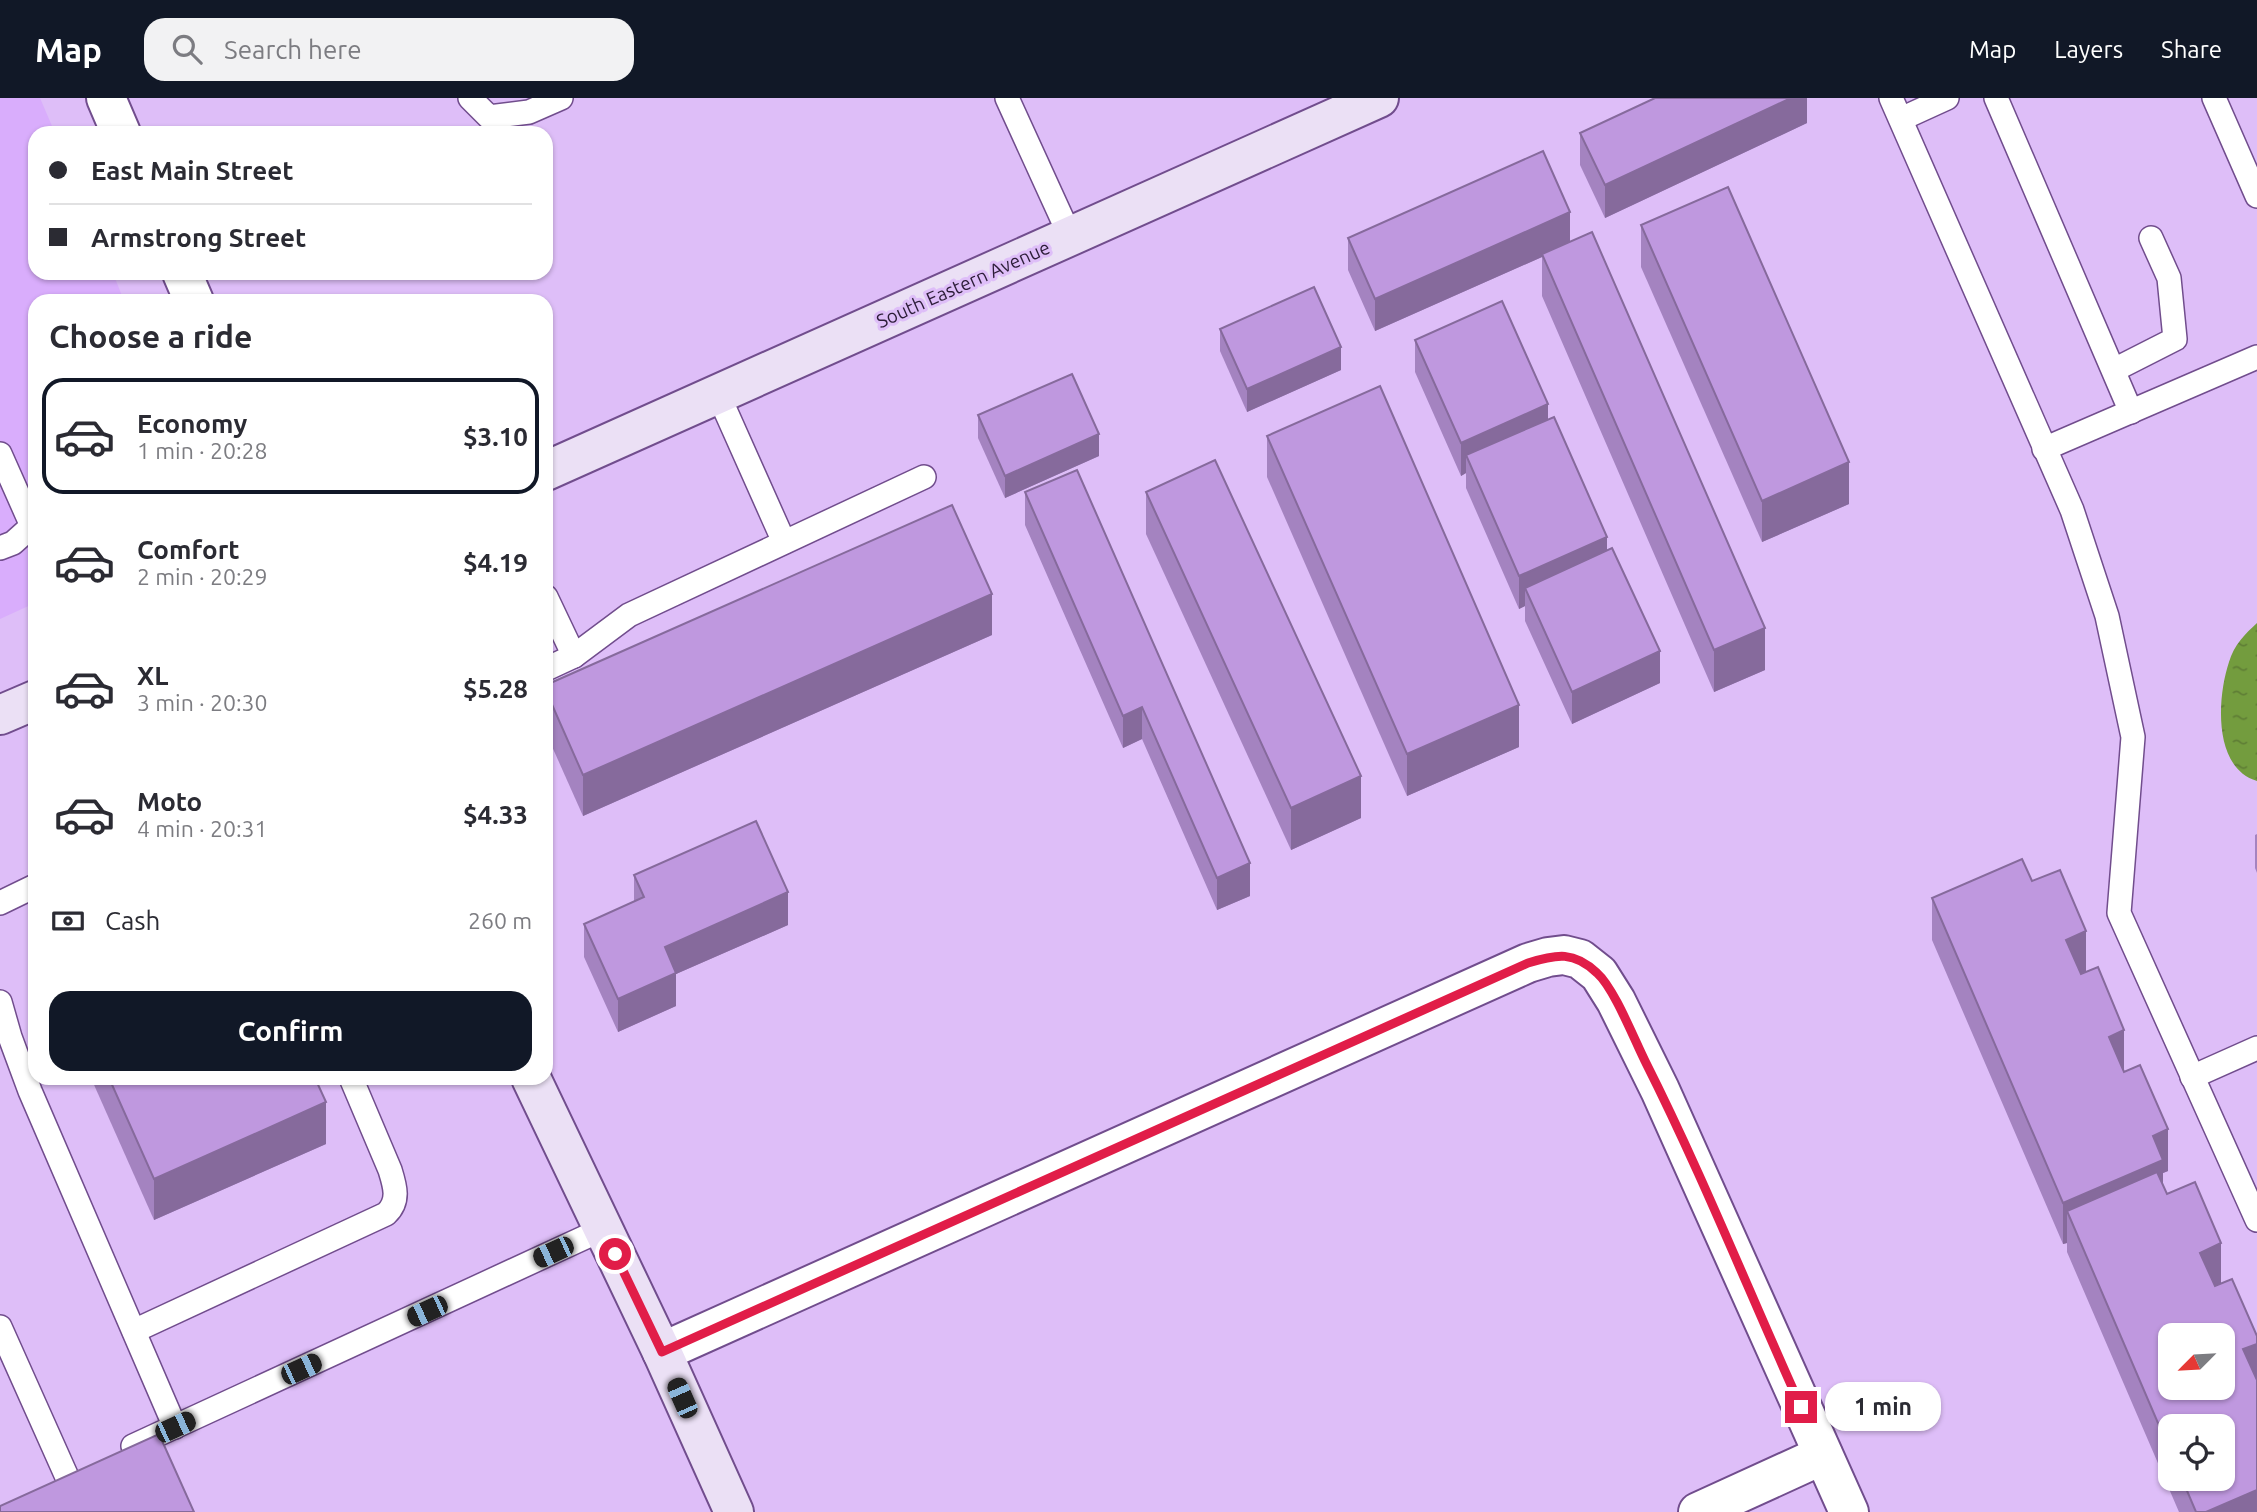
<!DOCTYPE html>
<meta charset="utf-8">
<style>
:root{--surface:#fff;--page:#f2f2f3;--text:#2b2b33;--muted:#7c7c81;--line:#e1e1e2;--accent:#111827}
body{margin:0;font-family:Ubuntu,sans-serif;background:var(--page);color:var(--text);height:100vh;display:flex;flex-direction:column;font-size:26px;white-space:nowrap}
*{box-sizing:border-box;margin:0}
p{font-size:23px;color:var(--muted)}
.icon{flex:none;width:38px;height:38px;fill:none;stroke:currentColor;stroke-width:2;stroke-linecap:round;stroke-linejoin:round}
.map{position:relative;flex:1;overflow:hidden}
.drawer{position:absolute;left:28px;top:196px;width:525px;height:791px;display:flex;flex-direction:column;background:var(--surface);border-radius:21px;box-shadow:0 2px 5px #0004}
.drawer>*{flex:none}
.banner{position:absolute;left:28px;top:28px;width:525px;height:154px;border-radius:21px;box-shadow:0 2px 5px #0004;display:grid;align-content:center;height:154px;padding:0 21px;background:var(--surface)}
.needle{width:46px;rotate:246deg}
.fabs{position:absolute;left:2158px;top:1225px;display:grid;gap:14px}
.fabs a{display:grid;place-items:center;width:77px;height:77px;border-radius:14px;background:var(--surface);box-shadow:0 2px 5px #0004;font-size:35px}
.end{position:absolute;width:32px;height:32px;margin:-16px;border:9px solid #e11d48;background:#fff;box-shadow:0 0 0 4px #fff}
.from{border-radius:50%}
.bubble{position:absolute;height:49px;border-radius:21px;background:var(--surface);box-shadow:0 2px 5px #0004;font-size:23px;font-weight:700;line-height:49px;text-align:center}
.car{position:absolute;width:21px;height:42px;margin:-21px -10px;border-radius:9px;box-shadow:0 0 5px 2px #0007;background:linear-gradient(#222 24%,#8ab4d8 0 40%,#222 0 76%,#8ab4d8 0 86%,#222 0)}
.banner b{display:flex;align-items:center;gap:24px;height:66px;font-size:26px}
.banner b+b{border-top:2px solid var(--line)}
.banner i{width:18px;height:18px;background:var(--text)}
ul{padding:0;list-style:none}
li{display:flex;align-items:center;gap:21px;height:116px;margin:0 14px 10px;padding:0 7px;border:4px solid transparent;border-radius:21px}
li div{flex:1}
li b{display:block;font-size:26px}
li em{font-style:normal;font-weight:700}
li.on{border-color:var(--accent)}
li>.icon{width:63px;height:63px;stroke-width:1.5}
h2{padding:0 21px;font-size:32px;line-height:84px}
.pay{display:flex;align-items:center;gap:18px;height:77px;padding:0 21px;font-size:26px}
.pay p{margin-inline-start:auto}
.action{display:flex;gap:14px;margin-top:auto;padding:14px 21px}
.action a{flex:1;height:80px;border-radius:21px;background:var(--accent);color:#fff;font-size:28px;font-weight:700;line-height:80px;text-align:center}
header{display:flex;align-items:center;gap:42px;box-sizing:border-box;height:98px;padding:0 35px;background:var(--accent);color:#fff}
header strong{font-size:33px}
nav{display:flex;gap:38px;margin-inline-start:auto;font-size:24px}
.search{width:490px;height:63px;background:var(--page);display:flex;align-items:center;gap:18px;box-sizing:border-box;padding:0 24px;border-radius:21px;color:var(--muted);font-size:26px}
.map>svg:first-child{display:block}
.built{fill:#d9adfc}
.water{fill:url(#water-ripples)}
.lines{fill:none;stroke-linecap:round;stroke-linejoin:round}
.service-casing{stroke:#714d8d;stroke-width:26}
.minor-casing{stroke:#714d8d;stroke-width:42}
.tertiary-casing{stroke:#714d8d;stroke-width:42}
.secondary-casing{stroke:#714d8d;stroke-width:42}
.service{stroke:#fff;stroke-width:23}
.minor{stroke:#fff;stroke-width:38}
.tertiary{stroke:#fff;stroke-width:38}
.secondary{stroke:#ebe0f5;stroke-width:38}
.wall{fill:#a483c0;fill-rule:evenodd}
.shaded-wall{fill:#866a9c}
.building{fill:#bf98df;stroke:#866a9c;stroke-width:2;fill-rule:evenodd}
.route{stroke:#e11d48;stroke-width:9}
.labels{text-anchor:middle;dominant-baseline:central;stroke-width:6;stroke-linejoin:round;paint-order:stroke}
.street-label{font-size:19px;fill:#2b1c37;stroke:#debef8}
</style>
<header>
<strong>Map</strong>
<div class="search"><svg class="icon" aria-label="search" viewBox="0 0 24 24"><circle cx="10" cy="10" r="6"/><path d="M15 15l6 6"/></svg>Search here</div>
<nav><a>Map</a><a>Layers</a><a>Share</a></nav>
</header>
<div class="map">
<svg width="2257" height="1414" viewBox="0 0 2257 1414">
<defs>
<pattern id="water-ripples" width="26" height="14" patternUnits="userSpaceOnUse" patternTransform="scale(1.75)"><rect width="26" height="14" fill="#739c3e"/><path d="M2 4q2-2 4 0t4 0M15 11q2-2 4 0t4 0" fill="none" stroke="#5f7e35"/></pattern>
</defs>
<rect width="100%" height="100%" fill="#debef8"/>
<polygon class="built" points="0,0 40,0 55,35 35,35 35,175 113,175 124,203 35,203 35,505 0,521"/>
<path class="water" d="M2257 525V683C2213 670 2217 600 2229 564 2234 547 2245 536 2257 525Z"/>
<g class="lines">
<g class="service-casing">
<g id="service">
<polyline points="470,0 489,19 529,14 561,0"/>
<polyline points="1007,0 1070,138"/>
<polyline points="1891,0 2072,412 2107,518 2133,639 2119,815 2257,1122"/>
<polyline points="1996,0 2131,314"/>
<polyline points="2214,0 2257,98"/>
<polyline points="1901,21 1947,0"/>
<polyline points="2114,272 2175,241 2169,180 2151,140"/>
<polyline points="718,296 784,444"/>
<polyline points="2044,351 2257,259"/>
<polyline points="0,356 32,428 13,445 0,450"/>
<polyline points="546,499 574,558"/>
<polyline points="546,571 574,558 629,517 924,379"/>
<polyline points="0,805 35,788"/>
<polyline points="0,904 10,939 30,993 175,1329"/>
<polyline points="2192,979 2257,950"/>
<polyline points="0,1229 67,1379"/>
<path d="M134 1233 386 1116C400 1103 395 1088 390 1072L351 980"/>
<polyline points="133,1348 603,1131"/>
</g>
</g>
<g class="minor-casing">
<g id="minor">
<polyline points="662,1254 1528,865 1548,859 1564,857 1580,861 1599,876 1616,903 1660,992 1849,1414"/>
<polyline points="1698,1414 1823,1357"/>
</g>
</g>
<g class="tertiary-casing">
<g id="tertiary">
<polyline points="106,0 121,35"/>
<polyline points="182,175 194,203"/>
</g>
</g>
<g class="secondary-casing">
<g id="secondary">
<polyline points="546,373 1379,0"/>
<polyline points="0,617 35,602"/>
<polyline points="531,980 662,1254 734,1414"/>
</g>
</g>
<use href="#service" class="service"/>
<use href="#minor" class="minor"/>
<use href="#tertiary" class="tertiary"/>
<use href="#secondary" class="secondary"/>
</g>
<g class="wall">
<polygon points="1807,0 1807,25 1605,120 1580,67 1580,35"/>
<polygon points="1641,127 1849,406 1762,444 1641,169"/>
<polygon points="1348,140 1570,144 1765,572 1714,594 1542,198 1542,159 1375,233 1348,172"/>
<polygon points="1220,231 1341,272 1247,314 1220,253"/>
<polygon points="1415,242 1548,321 1607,452 1660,585 1572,626 1525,523 1525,508 1519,511 1466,390 1466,375 1461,378 1415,274"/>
<polygon points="978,317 1099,358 1005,400 978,340"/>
<polygon points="1267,338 1519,649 1407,698 1267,379"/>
<polygon points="1025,394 1250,798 1217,812 1142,641 1123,650 1025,427"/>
<polygon points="1146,394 1361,720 1291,752 1146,436"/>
<polygon points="992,537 583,718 546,635 546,587"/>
<polygon points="2257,736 2257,775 2255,770 2255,737"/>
<polygon points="634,777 788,827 676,876 676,908 618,934 584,859 584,826 634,804"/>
<path d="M2032 783 2086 873 2124 974 2168 1073 2163 1075V1087L2167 1096 2221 1186 2257 1414H2179L2067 1154V1145L2063 1146 1932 842V800ZM2170 1328 2222 1381H2170Z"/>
<polygon points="91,980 315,980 326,1046 154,1122"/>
</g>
<g class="shaded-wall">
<polygon points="1791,0 1807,0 1807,25 1605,120 1605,87"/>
<polygon points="1570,114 1570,147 1542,156 1542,159 1375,233 1375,201"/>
<polygon points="1341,249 1341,272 1247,314 1247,291"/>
<polygon points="1548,306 1548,338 1466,357 1466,375 1461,378 1461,345"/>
<polygon points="1099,336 1099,358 1005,400 1005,378"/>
<polygon points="1849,364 1849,406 1762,444 1762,403"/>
<polygon points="1607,439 1607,472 1525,490 1525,508 1519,511 1519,478"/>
<polygon points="992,496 992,537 583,718 583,677"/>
<polygon points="551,526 551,548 546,550 546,528"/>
<polygon points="1765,530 1765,572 1714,594 1714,552"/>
<polygon points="1660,553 1660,585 1572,626 1572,594"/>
<polygon points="1519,607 1519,649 1407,698 1407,656"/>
<polygon points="1142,609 1142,641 1123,650 1123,618"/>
<polygon points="1361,678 1361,720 1291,752 1291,710"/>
<polygon points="1250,765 1250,798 1217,812 1217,780"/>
<polygon points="788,794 788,827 676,876 676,908 618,934 618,901 665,849"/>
<polygon points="2086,833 2086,875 2066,883 2066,842"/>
<polygon points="2124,932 2124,974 2109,980 2109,939"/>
<polygon points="326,1004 326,1046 154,1122 154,1081"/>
<polygon points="2168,1031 2168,1073 2163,1075 2163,1104 2067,1113 2067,1145 2063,1146 2063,1105 2153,1038"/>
<polygon points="2221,1145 2221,1187 2200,1196 2200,1155"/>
<polygon points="2257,1246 2257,1287 2243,1251"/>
<polygon points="2257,1392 2257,1414 2206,1414"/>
</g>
<g class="building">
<polygon points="1655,0 1791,0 1605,87 1580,35"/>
<polygon points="1543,53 1570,114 1375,201 1348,140"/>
<polygon points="1728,89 1849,364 1762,403 1641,127"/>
<polygon points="1592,134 1765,530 1714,552 1542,156"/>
<polygon points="1314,189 1341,249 1247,291 1220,231"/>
<polygon points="1502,203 1548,306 1461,345 1415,242"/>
<polygon points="1072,276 1099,336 1005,378 978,317"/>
<polygon points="1380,288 1519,607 1407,656 1267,338"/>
<polygon points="1554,319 1607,439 1519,478 1466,357"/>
<polygon points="1215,362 1361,678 1291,710 1146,394"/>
<polygon points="1077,372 1250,765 1217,780 1142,609 1123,618 1025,394"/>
<polygon points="952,407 992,496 583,677 546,593 546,587"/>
<polygon points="1612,450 1660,553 1572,594 1525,490"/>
<polygon points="546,515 551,526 546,528"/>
<polygon points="756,723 788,794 665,849 676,875 618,901 584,826 644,799 634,777"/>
<polygon points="2022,761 2032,783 2060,772 2086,833 2066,842 2081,876 2098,869 2124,932 2109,939 2124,974 2140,967 2168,1031 2153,1038 2163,1062 2063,1105 1932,800"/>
<polygon points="109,980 315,980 326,1004 154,1081"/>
<path d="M2157 1074 2167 1096 2195 1084 2221 1145 2200 1155 2215 1188 2232 1181 2257 1238V1246L2243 1251 2257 1282V1392L2206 1414H2196L2182 1381H2222V1328H2170V1353L2067 1113ZM2170 1237H2222V1290H2170Z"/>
<polygon points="159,1336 194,1414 0,1414 0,1408"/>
</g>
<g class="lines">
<path class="route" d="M615 1156 662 1254 1528 865C1557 856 1574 853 1597 875 1614 890 1634 941 1645 963 1702 1076 1749 1194 1801 1309"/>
</g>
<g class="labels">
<g class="street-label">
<text transform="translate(963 186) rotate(-24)">South Eastern Avenue</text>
</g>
</g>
</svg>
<div class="fabs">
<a><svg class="needle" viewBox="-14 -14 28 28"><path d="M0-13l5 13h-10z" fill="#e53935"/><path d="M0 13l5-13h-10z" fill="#7c7c81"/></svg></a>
<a><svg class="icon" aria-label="locate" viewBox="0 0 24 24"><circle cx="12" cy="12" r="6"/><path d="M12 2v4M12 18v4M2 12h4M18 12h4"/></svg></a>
</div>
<i class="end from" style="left:615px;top:1156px"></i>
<i class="end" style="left:1801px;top:1309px"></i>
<div class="bubble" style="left:1825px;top:1284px;width:116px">1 min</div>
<i class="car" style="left:553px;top:1154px;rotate:245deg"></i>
<i class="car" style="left:427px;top:1213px;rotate:245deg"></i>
<i class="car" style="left:301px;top:1271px;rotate:65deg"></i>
<i class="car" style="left:682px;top:1300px;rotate:336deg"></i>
<i class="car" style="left:175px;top:1329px;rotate:65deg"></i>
<div class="banner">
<b><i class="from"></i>East Main Street</b>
<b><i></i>Armstrong Street</b>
</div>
<section class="drawer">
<h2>Choose a ride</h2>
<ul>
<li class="on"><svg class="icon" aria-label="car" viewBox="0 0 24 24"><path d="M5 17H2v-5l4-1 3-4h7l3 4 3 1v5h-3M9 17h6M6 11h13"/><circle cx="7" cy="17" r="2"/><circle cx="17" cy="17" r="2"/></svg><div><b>Economy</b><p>1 min · 20:28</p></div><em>$3.10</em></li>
<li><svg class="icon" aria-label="car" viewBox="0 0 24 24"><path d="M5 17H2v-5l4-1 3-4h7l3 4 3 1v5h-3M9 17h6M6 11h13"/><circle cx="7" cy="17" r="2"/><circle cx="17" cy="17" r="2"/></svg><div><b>Comfort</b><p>2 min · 20:29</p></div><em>$4.19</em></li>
<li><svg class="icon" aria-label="car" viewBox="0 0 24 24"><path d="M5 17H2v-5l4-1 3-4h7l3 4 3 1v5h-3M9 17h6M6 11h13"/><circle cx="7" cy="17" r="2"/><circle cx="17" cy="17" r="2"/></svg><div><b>XL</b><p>3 min · 20:30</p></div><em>$5.28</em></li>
<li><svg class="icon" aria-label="car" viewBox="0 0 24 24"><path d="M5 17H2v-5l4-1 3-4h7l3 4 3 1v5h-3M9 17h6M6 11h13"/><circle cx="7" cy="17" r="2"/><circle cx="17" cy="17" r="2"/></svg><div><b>Moto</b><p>4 min · 20:31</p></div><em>$4.33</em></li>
</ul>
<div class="pay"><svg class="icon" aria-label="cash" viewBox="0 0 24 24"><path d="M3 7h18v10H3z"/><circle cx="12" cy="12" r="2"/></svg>Cash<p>260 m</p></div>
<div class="action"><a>Confirm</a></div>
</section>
</div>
